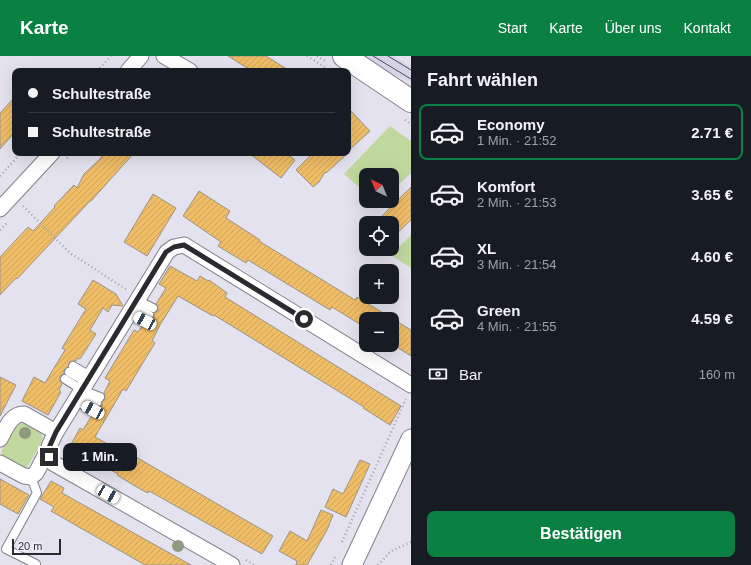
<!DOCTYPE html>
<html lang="de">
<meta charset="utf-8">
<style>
:root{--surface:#171b24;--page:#242831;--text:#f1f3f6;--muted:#9ea1a6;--line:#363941;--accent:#0b8043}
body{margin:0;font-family:Helvetica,sans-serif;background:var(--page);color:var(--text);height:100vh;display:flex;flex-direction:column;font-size:15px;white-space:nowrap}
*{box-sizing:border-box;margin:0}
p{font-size:13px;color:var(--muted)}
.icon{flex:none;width:22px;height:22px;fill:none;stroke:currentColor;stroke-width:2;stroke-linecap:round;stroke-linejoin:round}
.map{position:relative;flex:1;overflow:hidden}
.panel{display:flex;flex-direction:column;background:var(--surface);width:340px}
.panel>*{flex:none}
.hud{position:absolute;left:12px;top:12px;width:339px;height:88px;border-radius:8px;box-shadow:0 4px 16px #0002;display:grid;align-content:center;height:88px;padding:0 16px;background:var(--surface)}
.needle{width:26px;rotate:317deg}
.controls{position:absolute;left:359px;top:112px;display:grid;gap:8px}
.controls a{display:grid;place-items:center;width:40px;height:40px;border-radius:8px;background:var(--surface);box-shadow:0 4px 16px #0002;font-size:20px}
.scale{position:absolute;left:12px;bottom:10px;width:49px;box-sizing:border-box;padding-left:4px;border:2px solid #2b2a2f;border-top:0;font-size:11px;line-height:14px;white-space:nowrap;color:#2b2a2f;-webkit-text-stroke:3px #f0effb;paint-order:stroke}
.end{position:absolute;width:18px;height:18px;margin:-9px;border:5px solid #2b2a2f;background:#fff;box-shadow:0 0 0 2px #fff}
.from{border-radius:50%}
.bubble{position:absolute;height:28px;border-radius:8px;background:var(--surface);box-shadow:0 4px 16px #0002;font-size:13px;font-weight:600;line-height:28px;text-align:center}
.car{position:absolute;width:12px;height:24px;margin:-12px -6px;border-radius:5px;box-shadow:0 0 3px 1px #0007;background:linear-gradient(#fff 24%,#345 0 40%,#fff 0 76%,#345 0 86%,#fff 0)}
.hud b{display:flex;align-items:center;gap:14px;height:38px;font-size:15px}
.hud b+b{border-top:1px solid var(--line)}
.hud i{width:10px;height:10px;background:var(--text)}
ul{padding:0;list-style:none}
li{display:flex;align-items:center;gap:12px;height:56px;margin:0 8px 6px;padding:0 8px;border:2px solid transparent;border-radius:8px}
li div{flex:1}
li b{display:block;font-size:15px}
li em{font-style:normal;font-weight:600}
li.on{border-color:var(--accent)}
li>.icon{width:36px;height:36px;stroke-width:1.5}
h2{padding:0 16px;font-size:18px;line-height:48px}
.pay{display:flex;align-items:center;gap:10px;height:44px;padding:0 16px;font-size:15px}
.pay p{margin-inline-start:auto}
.action{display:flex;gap:8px;margin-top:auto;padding:8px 16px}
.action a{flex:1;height:46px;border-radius:8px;background:var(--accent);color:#fff;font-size:16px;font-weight:600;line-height:46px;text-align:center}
header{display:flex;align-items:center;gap:24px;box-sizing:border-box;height:56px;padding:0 20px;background:var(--accent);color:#fff}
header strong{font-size:19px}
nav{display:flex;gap:22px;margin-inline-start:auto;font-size:14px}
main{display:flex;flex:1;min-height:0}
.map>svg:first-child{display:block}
.built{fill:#d6d4e7}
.grass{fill:#c0d89e}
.building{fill:url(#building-hatch);stroke:#9a948a}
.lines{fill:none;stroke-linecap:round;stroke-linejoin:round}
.service-casing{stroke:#81808b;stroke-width:10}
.minor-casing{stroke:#81808b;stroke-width:17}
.tertiary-casing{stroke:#81808b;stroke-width:21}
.secondary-casing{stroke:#81808b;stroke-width:24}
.path{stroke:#a3a2ab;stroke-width:2.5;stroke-dasharray:1 3;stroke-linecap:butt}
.service{stroke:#fff;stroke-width:8}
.minor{stroke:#fff;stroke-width:15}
.tertiary{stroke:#fff;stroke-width:19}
.secondary{stroke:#fff;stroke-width:22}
.tram{stroke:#4b4a50;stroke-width:1}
.tree{fill:#8e997d}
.route{stroke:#2b2a2f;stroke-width:5}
</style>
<header>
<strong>Karte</strong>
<nav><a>Start</a><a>Karte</a><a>Über uns</a><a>Kontakt</a></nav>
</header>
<main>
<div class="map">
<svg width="411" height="509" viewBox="0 0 411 509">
<defs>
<pattern id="building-hatch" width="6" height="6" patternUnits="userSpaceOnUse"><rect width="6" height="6" fill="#f0bd67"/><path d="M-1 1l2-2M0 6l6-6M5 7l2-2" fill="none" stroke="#cea35a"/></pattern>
</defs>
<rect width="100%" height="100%" fill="#e3e2ee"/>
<polygon class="built" points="364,0 394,0 411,11 411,26 380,12 380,10"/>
<g class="grass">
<polygon points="390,70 411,85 411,117 392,135 392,119 366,119 366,137 344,118"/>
<polygon points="411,179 411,212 391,199"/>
<path d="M25 367C34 371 41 373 43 384L25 415C18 412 5 407 2 400 0 393 9 376 13 371 17 368 20 368 25 367Z"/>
</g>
<g class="building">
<polygon points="228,0 266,0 290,15 252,15"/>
<polygon points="15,41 15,76 0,93 0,57"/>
<polygon points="348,52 370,75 348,95"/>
<polygon points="102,97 134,97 91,145 90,145 17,223 16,222 0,239 0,201 28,171 33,175 55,151 54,150 74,129 77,132 84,118 101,102"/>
<polygon points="249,97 286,97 295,104 281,122"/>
<polygon points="313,97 348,97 326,117 325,116 319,126 313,131 296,114"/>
<polygon points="411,131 411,164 392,182 392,167 375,167"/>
<polygon points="199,135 230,155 226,162 260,184 259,185 355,244 357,241 411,274 411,300 392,288 392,263 366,263 366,272 332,251 330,254 248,204 246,207 218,190 221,186 183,160"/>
<polygon points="153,138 176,152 147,200 124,186"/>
<polygon points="170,210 197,225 200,220 208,225 209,224 227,237 225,241 401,350 390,369 363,352 364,351 214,259 213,260 178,240 160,269 152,285 155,287 147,300 126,335 123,333 95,381 128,399 129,397 273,480 262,498 149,435 148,437 140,433 117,419 118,418 83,399 81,403 67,396 80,372 83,374 92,359 96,358 98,356 98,352 102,350 102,346 105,343 104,337 110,325 105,322 134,274 138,276 142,270 148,269 150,264 154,261 154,257 158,255 158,251 156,248 166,232 159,228"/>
<polygon points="93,224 116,238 123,250 112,249 108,256 103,252 90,274 96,278 80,303 78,302 76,305 70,305 68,311 64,314 64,318 60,320 60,325 62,328 59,334 61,336 48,359 22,345 34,321 45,327 54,312 65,294 62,292 86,253 78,248"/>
<polygon points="0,321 16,329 0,360"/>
<polygon points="360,404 370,408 346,461 325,451 333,433 343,438"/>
<polygon points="0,423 29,439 18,458 0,448"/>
<polygon points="51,425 64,432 62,437 191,509 145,509 51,455 54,451 40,443"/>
<polygon points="321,454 333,459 327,474 307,509 296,509 297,505 279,495 290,475 307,485"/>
</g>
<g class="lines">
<g class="service-casing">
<g id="service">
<polyline points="137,244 153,252"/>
<polyline points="133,250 149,259"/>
<polyline points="129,257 145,265"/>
<polyline points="73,310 90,320"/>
<polyline points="69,316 86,326"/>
<polyline points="65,323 82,334 100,341"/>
<polyline points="80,338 97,347"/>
<polyline points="75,345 93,354"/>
<polyline points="31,421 37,437 6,493 36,508"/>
</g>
</g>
<g class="minor-casing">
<g id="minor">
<polyline points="164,0 190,15"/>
<polyline points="128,15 141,0"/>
<polyline points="0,153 52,97"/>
<path d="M0 383C6 373 10 358 24 358L56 376"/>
<polyline points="0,407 24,420 31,421 36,417 48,394"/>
<path d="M232 509 53 407C44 394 50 389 56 376L167 196 174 191 184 189 411 329"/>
</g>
</g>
<g class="tertiary-casing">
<polyline id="tertiary" points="352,509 411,383"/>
</g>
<g class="secondary-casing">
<polyline id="secondary" points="344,0 411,45"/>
</g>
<g class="path">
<polyline points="307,0 331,15"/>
<polyline points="317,0 327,6"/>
<polyline points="97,15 111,0"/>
<polyline points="405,64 411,68"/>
<polyline points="67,102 72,97"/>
<polyline points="0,120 21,97"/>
<polyline points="23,150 70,197 127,234"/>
<polyline points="0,174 7,167"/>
<polyline points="342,486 406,343"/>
<polyline points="246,504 254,509"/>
<polyline points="331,509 335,501"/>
<polyline points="378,509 391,495 411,486"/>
</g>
<use href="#service" class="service"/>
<use href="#minor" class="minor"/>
<use href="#tertiary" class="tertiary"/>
<use href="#secondary" class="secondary"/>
<g class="tram">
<polyline points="373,0 411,23"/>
<polyline points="388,0 411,14"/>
</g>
</g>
<g class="tree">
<circle cx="25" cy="377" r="6"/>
<circle cx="178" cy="490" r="6"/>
</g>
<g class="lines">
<polyline class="route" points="49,401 48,394 56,376 166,196 174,191 184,189 304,263"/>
</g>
</svg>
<div class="controls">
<a><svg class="needle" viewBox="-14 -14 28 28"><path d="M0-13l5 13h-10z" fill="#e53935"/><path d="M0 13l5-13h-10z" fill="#9ea1a6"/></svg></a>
<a><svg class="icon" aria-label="locate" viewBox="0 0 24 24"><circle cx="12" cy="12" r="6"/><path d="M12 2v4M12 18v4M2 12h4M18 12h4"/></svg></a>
<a>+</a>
<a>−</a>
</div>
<div class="scale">20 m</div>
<i class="end from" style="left:304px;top:263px"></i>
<i class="end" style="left:49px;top:401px"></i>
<div class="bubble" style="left:63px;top:387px;width:74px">1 Min.</div>
<i class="car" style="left:145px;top:265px;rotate:298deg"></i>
<i class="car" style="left:93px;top:354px;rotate:299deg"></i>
<i class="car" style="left:108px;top:438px;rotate:120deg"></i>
<div class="hud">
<b><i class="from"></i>Schultestraße</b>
<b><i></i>Schultestraße</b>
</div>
</div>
<section class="panel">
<h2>Fahrt wählen</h2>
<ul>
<li class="on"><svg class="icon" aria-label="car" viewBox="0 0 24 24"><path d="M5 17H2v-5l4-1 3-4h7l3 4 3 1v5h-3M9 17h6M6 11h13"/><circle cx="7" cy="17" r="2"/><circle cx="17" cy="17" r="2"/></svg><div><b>Economy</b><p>1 Min. · 21:52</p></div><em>2.71 €</em></li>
<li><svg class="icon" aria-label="car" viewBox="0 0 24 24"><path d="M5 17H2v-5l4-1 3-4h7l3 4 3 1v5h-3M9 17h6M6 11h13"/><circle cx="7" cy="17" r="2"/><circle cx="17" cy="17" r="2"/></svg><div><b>Komfort</b><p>2 Min. · 21:53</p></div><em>3.65 €</em></li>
<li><svg class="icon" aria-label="car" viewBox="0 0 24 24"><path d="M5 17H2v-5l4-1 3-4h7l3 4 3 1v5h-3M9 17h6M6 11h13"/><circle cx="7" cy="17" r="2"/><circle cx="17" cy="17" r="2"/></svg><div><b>XL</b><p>3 Min. · 21:54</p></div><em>4.60 €</em></li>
<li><svg class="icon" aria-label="car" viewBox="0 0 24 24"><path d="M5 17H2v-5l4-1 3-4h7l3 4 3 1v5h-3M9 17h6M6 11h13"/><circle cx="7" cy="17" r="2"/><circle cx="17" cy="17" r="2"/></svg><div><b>Green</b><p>4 Min. · 21:55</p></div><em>4.59 €</em></li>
</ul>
<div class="pay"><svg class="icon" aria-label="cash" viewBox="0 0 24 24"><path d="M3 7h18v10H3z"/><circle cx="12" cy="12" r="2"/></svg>Bar<p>160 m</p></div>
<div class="action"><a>Bestätigen</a></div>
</section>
</main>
